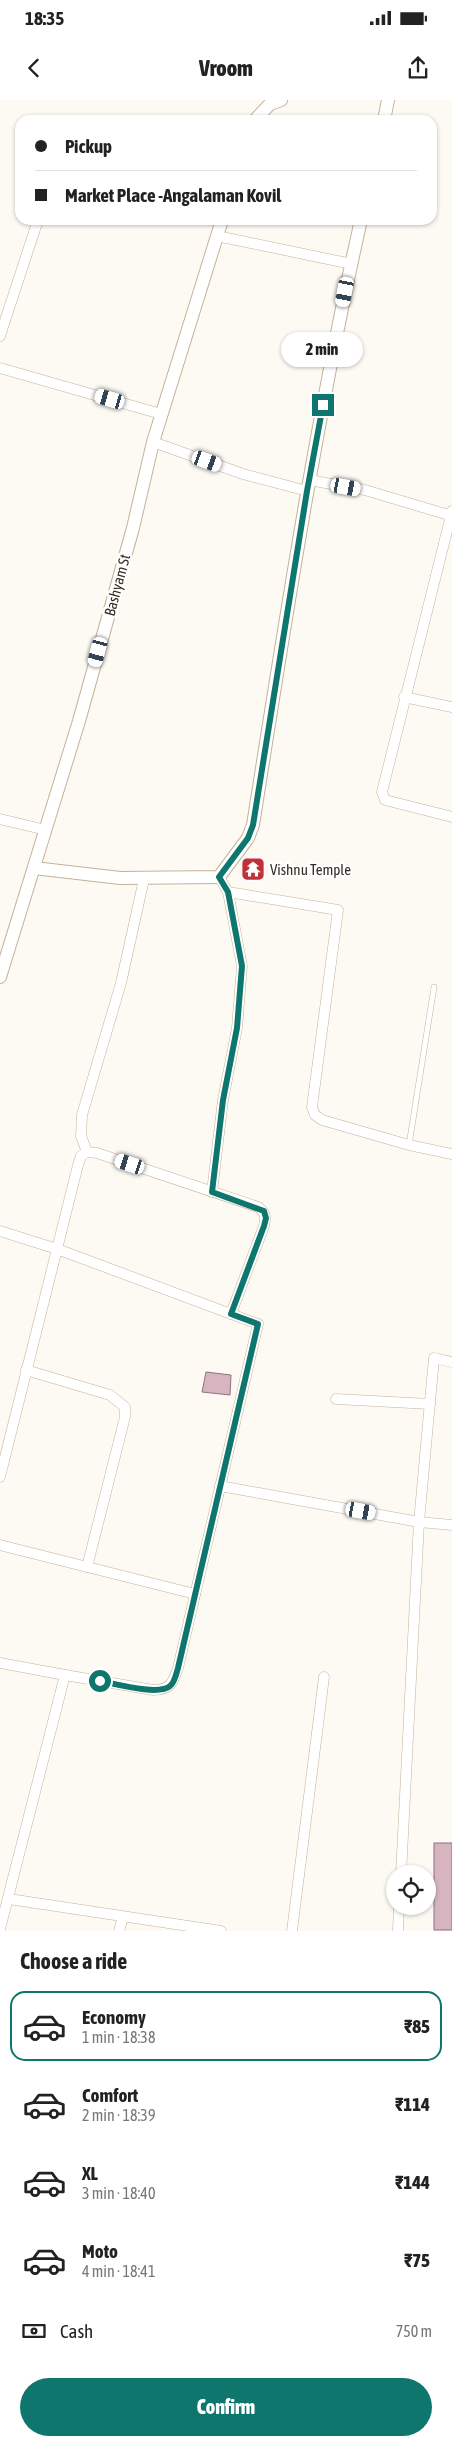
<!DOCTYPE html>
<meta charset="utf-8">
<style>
:root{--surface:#fff;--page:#f6f6f6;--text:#222;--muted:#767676;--line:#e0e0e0;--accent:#0f766e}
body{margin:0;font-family:"Asap Condensed",sans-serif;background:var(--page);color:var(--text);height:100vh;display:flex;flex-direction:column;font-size:19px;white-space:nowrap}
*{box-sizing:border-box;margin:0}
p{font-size:16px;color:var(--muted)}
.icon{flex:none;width:28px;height:28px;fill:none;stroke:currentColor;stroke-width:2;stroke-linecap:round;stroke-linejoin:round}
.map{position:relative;height:1831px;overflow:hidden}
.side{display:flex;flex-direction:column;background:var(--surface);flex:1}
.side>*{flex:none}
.banner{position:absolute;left:15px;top:15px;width:422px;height:110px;border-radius:15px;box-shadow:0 1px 4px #0004;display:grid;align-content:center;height:110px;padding:0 20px;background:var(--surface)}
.tools{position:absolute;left:386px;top:1765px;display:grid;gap:10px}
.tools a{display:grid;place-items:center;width:50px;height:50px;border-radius:50%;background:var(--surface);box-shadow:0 1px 4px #0004;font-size:25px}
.end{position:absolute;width:22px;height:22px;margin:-11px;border:6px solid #0f766e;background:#fff;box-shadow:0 0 0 2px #fff}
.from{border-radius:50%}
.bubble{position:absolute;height:35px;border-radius:18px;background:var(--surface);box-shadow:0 1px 4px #0004;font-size:16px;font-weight:800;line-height:35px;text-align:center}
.car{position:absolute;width:15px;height:30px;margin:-15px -8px;border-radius:6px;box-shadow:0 0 4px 1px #0007;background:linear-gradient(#fff 24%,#345 0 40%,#fff 0 76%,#345 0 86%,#fff 0)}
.banner b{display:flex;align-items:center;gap:18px;height:48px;font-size:19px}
.banner b+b{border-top:1px solid var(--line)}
.banner i{width:12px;height:12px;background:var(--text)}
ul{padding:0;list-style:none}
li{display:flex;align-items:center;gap:15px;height:70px;margin:0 10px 8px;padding:0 10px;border:2px solid transparent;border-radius:15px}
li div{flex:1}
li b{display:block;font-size:19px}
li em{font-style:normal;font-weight:800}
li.active{border-color:var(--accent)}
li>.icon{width:45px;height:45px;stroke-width:1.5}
h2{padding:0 20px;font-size:22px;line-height:60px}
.pay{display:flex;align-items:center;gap:12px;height:55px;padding:0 20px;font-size:19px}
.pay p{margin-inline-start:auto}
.button{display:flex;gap:10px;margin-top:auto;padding:10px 20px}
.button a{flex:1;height:58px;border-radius:30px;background:var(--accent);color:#fff;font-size:20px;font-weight:800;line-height:58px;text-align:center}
.status{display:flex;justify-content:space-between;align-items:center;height:35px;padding:0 25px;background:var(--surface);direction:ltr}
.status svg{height:14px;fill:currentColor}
header{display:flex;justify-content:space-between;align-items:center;height:65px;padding:0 20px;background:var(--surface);font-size:22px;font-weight:800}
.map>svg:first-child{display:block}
.building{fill:#d6b4c0;stroke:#8f717c}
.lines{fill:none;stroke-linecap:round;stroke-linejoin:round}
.service-casing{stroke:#c3b397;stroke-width:6}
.minor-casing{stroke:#c3b397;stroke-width:11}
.tertiary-casing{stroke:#c3b397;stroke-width:14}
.service{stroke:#fff;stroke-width:5}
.minor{stroke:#fff;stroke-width:10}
.tertiary{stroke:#fff;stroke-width:12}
.route{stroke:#0f766e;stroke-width:6}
.labels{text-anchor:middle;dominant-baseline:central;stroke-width:5;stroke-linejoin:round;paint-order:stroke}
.street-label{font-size:15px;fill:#352e23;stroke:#fff}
.poi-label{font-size:15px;fill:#352e23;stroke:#fff;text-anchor:start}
</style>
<div class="status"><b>18:35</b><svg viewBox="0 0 49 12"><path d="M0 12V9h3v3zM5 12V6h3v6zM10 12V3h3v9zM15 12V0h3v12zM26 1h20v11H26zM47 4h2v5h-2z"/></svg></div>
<header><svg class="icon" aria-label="back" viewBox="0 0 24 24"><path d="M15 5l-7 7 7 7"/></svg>Vroom<svg class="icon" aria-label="share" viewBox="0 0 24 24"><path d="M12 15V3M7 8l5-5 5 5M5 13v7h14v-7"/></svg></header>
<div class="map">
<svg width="452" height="1831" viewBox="0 0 452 1831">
<rect width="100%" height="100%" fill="#fdfaf4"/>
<g class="building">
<polygon points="206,1272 231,1275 230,1295 202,1292"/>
<rect x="434" y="1743" width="18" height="87"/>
</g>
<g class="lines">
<g class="service-casing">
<polyline id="service" points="409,1045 434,887"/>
</g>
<g class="minor-casing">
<g id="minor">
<polyline points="217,136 352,164"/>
<polyline points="0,236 38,120"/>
<polyline points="0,268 161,314"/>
<polyline points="153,342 243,374 307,391"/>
<polyline points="309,380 365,390 452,416"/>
<polyline points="452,411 382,692 385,700 452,717"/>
<polyline points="404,597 452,607"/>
<polyline points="0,719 46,730"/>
<polyline points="228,792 338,810 312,1007 315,1015 322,1020 409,1045 452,1054"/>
<polyline points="87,1052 81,1036 82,1015 121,883 144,779"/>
<polyline points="212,1092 223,1000 237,928 242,866 228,792 219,777"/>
<path d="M0 1131 57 1149 258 1224 178 1568C173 1583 170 1590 153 1590L65 1575"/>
<polyline points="26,1270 110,1295 125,1307 125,1317 87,1467"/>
<polyline points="336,1299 430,1304"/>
<path d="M0 1377 78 1065 81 1056 87 1052 97 1053 258 1107C266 1113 266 1117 264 1126L231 1214"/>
<polyline points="220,1386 419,1422 452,1425"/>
<polyline points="0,1445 195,1494"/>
<polyline points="0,1563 65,1575 0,1829"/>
<polyline points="401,1774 419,1422 434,1258 452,1262"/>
<polyline points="9,1799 221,1831"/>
<polyline points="119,1831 123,1817"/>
<polyline points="292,1831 324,1577"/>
<polyline points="398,1831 399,1806"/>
</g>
</g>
<g class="tertiary-casing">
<g id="tertiary">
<polyline points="255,20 270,4 281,0"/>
<polyline points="384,20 388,0"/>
<path d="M34 768 120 778 219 777 248 738 253 725C285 523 316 320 361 120"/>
<polyline points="0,877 79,621 133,428 153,342 222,120"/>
</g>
</g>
<use href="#service" class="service"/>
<use href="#minor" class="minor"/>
<use href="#tertiary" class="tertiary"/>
</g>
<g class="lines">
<path class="route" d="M100 1581C116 1584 159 1596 170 1586 175 1582 176 1574 178 1568L258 1224 231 1214 264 1126 266 1118 264 1111 212 1092 223 1000 237 928 242 866 228 792 219 777 248 738 253 725 307 391 323 305"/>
</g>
<defs>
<g id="temple-square" transform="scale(1.25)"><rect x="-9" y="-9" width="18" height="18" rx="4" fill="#c0303a" stroke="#fff"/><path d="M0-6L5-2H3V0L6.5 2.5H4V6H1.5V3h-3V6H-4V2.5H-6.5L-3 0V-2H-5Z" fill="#fff"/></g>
</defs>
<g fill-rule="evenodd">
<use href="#temple-square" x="253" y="769"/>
</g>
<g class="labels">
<g class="street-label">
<text transform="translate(117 485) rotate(-75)">Bashyam St</text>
</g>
<g class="poi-label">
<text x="270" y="769">Vishnu Temple</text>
</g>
</g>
</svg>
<div class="tools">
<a><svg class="icon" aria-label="locate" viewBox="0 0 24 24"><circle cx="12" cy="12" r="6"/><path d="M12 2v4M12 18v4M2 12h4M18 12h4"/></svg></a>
</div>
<i class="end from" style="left:100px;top:1581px"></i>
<i class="end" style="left:323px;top:305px"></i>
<div class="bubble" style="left:281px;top:232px;width:82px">2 min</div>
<i class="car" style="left:345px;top:192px;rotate:191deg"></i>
<i class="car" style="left:110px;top:299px;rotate:286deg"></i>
<i class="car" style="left:207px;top:361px;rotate:110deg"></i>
<i class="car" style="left:346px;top:387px;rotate:100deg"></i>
<i class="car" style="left:98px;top:552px;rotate:195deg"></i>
<i class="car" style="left:130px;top:1064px;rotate:288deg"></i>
<i class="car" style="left:361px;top:1411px;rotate:100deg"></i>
<div class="banner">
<b><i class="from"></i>Pickup</b>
<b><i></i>Market Place -Angalaman Kovil</b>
</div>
</div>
<section class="side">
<h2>Choose a ride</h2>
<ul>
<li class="active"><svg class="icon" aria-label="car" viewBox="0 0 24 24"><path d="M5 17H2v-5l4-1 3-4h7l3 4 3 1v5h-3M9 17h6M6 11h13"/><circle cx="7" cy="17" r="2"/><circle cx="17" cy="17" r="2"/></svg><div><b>Economy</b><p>1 min · 18:38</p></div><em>₹85</em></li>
<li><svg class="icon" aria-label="car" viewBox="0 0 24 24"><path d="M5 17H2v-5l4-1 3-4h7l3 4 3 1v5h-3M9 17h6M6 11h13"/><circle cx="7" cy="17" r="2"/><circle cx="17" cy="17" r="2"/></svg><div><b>Comfort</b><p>2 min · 18:39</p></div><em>₹114</em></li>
<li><svg class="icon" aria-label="car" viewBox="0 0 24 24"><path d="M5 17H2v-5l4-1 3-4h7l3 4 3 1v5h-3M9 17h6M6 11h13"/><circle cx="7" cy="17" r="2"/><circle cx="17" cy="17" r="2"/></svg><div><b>XL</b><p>3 min · 18:40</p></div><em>₹144</em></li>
<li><svg class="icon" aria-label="car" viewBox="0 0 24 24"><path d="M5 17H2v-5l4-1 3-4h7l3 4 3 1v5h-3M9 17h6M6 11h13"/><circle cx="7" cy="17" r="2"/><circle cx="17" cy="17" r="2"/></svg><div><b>Moto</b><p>4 min · 18:41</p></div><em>₹75</em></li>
</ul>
<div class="pay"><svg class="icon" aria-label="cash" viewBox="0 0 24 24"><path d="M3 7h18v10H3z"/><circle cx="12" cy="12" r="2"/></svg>Cash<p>750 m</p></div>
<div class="button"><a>Confirm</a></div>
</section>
